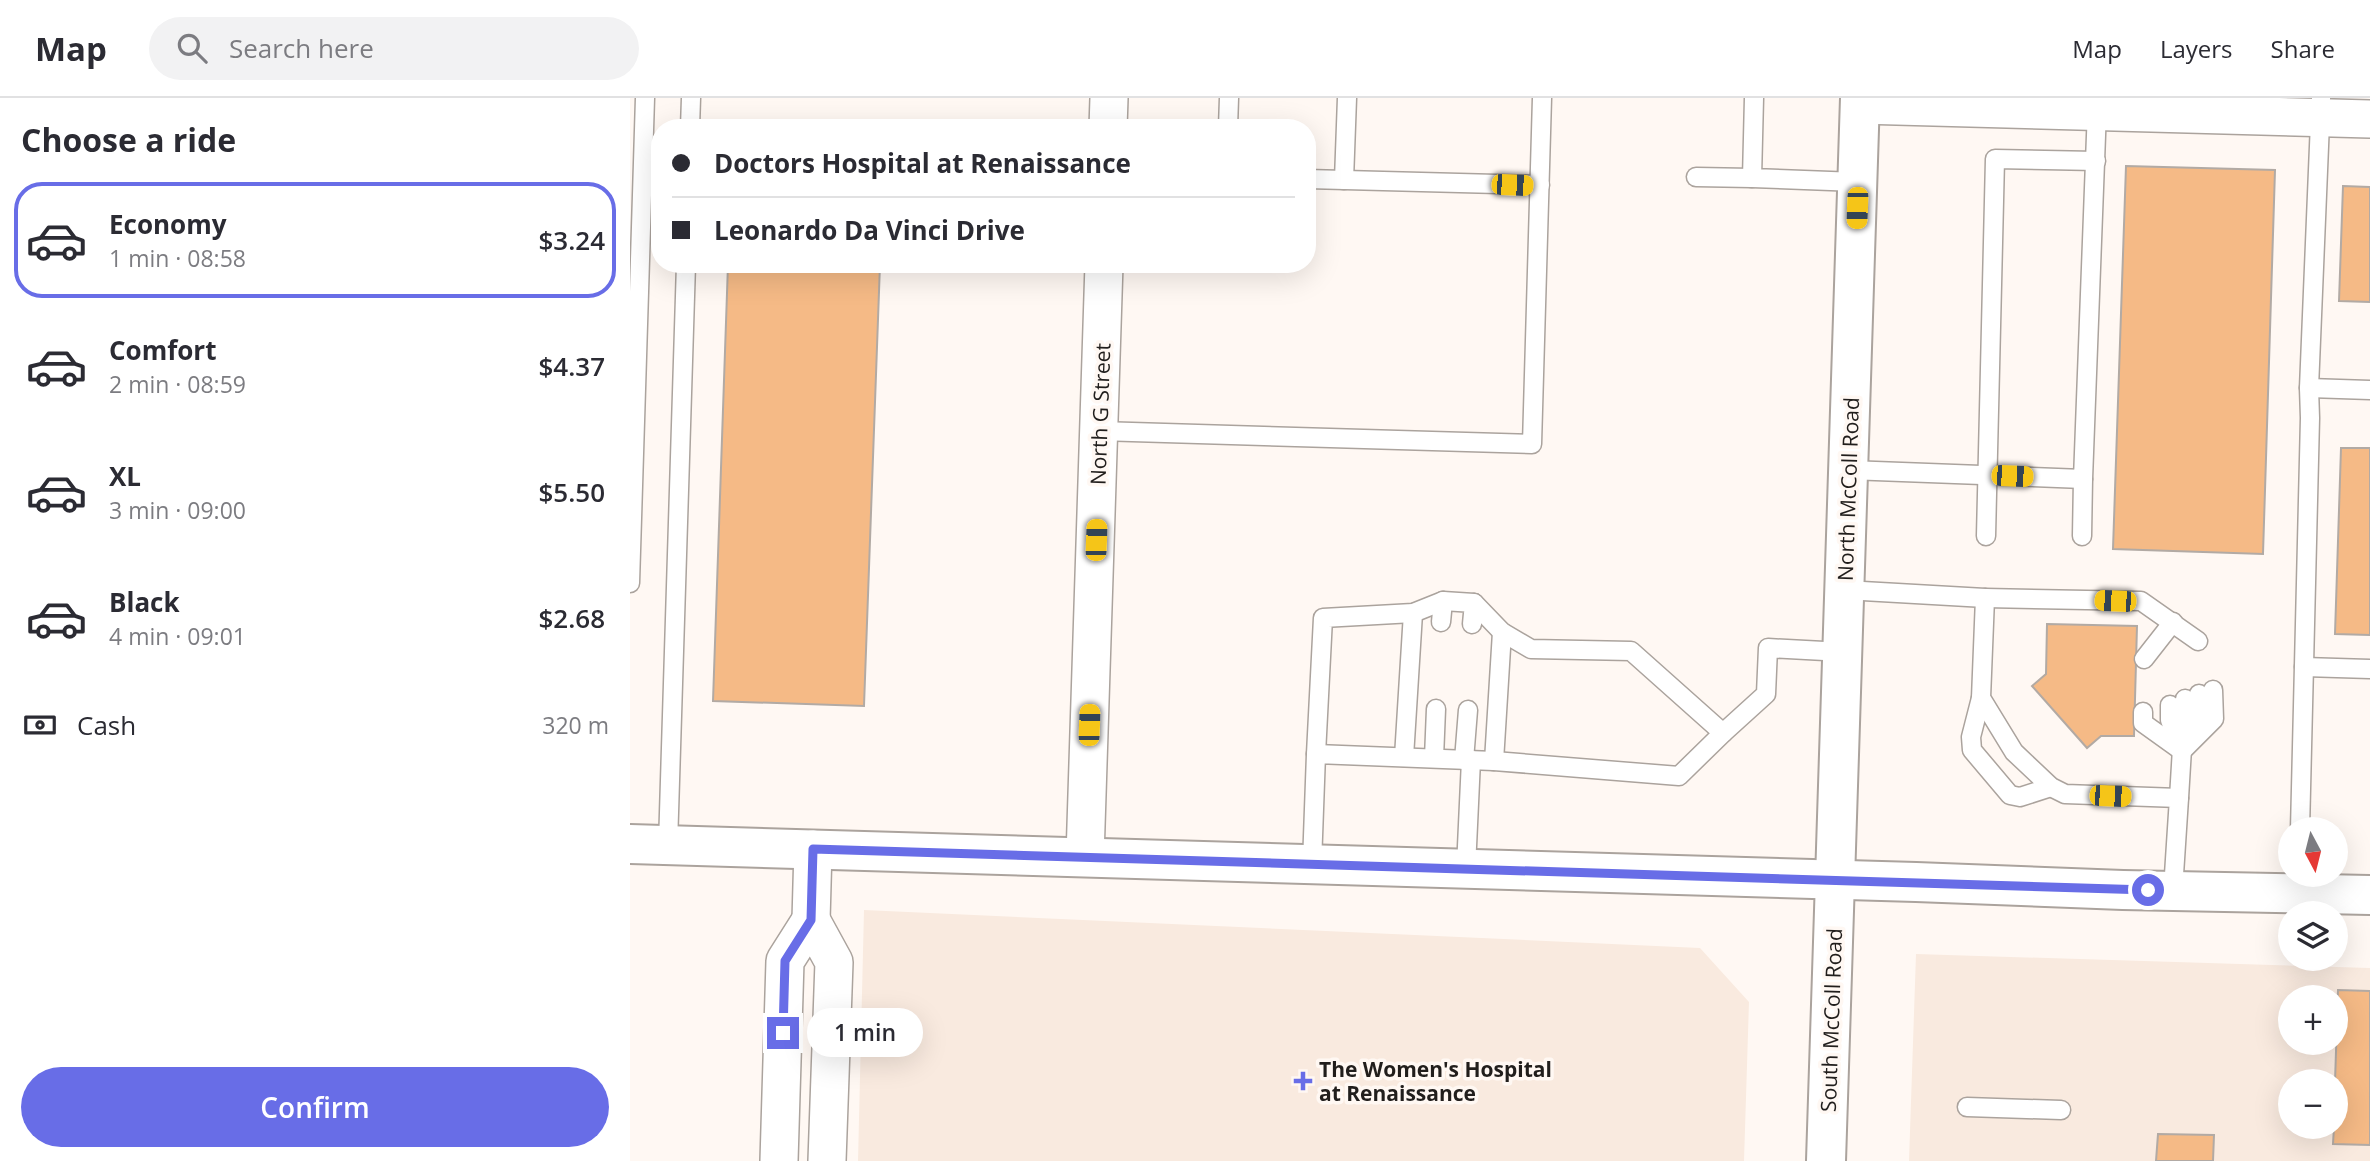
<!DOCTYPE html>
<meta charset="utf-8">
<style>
:root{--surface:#fff;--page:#f2f2f3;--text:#2b2b33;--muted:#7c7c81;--line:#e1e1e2;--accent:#686de7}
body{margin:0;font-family:"Open Sans",sans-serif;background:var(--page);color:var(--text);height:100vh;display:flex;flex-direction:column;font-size:26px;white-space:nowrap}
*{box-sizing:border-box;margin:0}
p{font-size:23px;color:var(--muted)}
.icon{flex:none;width:38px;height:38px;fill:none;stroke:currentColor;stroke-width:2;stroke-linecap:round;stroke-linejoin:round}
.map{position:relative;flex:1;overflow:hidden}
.details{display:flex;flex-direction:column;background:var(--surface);width:630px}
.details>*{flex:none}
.top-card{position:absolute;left:21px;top:21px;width:665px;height:154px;border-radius:28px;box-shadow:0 7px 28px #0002;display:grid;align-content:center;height:154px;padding:0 21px;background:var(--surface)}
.needle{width:46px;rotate:173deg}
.buttons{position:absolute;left:1648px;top:719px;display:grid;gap:14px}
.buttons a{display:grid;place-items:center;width:70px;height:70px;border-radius:50%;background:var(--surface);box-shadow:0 7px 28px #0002;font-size:35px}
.end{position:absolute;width:32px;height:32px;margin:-16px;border:9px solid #686de7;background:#fff;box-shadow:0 0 0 4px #fff}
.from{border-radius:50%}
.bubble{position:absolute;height:49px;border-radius:24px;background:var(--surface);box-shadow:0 7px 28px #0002;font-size:23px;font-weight:600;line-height:49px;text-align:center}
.car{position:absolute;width:21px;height:42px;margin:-21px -10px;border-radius:9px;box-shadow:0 0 5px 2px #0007;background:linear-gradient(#f5c518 24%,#345 0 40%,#f5c518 0 76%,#345 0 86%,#f5c518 0)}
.top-card b{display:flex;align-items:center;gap:24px;height:66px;font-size:26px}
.top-card b+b{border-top:2px solid var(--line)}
.top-card i{width:18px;height:18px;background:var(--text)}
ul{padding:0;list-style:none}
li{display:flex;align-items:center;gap:21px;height:116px;margin:0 14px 10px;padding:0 7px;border:4px solid transparent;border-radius:28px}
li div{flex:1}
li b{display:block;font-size:26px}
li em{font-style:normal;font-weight:600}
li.selected{border-color:var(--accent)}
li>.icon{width:63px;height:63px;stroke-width:1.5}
h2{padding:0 21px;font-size:32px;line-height:84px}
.pay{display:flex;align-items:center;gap:18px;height:77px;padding:0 21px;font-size:26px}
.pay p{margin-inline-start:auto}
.action{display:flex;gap:14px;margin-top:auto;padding:14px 21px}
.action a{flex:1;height:80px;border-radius:42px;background:var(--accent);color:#fff;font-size:28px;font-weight:600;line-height:80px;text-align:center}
header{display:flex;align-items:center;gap:42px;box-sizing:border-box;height:98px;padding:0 35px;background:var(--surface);border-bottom:2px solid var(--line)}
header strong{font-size:33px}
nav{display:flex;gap:38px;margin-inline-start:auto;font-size:24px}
.search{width:490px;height:63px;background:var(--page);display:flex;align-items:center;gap:18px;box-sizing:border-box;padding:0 24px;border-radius:38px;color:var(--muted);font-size:26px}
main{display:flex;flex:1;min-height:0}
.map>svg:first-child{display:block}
.built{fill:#f9eadf;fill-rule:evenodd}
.building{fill:#f5ba86;stroke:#b2aaa4;stroke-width:2}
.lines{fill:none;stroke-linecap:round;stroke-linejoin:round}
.lane-casing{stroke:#aba39d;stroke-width:21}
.street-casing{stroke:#aba39d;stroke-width:40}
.secondary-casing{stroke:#aba39d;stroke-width:42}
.lane{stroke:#fff;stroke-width:18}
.street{stroke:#fff;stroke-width:37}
.secondary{stroke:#fff;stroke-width:38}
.route{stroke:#686de7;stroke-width:9}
.poi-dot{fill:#686de7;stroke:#fff8f3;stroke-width:2.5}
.labels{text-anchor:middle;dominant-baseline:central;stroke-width:7;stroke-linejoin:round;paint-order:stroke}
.street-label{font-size:21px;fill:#211e1c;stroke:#fff8f3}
.poi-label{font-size:21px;font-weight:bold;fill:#211e1c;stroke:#fff8f3;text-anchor:start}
</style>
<header>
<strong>Map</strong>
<div class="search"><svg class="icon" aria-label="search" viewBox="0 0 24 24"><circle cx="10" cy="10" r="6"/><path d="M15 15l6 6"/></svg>Search here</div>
<nav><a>Map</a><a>Layers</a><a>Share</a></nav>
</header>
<main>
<section class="details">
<h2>Choose a ride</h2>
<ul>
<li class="selected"><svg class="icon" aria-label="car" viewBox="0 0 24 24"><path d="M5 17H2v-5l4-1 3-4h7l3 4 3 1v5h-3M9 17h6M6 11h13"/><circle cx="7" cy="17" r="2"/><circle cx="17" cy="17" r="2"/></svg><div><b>Economy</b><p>1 min · 08:58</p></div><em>$3.24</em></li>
<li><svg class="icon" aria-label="car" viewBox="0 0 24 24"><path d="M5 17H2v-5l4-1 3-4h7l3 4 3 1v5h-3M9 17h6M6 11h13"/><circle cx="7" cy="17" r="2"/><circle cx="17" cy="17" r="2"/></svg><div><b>Comfort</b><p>2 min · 08:59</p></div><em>$4.37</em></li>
<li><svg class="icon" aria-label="car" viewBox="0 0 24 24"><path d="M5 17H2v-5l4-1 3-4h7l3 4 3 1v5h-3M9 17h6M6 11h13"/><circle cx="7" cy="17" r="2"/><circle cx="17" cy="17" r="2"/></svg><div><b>XL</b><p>3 min · 09:00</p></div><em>$5.50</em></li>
<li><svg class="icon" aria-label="car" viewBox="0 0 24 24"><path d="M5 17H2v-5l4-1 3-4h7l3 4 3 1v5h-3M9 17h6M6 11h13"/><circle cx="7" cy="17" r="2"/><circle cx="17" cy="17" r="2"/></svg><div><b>Black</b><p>4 min · 09:01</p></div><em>$2.68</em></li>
</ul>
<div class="pay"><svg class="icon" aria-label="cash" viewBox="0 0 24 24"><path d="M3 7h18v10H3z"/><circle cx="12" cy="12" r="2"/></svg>Cash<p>320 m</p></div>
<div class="action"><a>Confirm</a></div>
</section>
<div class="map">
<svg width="1740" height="1063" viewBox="0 0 1740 1063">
<rect width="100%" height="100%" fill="#fff8f3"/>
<g class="built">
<polygon points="234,812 1070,850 1119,904 1114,1063 228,1063"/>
<path d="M1286 856 1740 870V1063H1279ZM1661 900H1706V945H1661ZM1661 984H1706V1029H1661Z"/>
</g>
<g class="building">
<polygon points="1496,68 1645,72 1633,456 1483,451"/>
<polygon points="1713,88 1740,89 1740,204 1709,203"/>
<polygon points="98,166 250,166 234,608 83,603"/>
<polygon points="1711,350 1740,350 1740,537 1705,536"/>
<polygon points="1417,526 1507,528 1504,638 1471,638 1457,650 1402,588 1416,576"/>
<polygon points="1708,892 1740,893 1740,1047 1703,1046 1704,1029 1706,1029 1705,984"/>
<polygon points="1528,1036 1584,1037 1583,1063 1526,1063"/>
</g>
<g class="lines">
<g class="lane-casing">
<g id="lane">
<polyline points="1124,0 1122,80 1227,84"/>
<polyline points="60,30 61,0"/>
<polyline points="598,30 599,0"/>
<polyline points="1066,79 1122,80"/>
<polyline points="677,81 910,87"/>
<polyline points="714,82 717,0"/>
<polyline points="1679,290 1740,292"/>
<polyline points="469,333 902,346 912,0"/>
<polyline points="1219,372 1453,381 1467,11"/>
<polyline points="1356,438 1365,61 1466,63"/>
<polyline points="1452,438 1453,381"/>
<polyline points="0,485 15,0"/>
<polyline points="1215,492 1355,500 1351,600 1384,654 1421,689 1435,696 1549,700 1543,792"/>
<polyline points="1355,500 1511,503 1568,543"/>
<polyline points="844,505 872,534 901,551 1001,553 1093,635"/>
<polyline points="811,524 813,503"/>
<polyline points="1514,561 1543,524"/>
<polyline points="1674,569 1740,571"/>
<polyline points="1351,600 1341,639 1342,652 1380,697 1390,699 1421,689"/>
<polyline points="1540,607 1540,622 1549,647"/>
<polyline points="1513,614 1513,625 1552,653"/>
<polyline points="1560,638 1569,619 1569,596"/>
<polyline points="1552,653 1584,621 1583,592"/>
<polyline points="686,656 693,520 783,515 813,503 844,505 842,526"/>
<polyline points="774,659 783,515"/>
<polyline points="804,660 806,611"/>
<polyline points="834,662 838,612"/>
<polyline points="864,663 872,534"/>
<polyline points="1549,700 1555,601"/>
<polyline points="1670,732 1680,320 1679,290 1691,0"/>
<polyline points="38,747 56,166"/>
<polyline points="682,766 686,656 864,663 1049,678 1093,635 1136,596 1138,550 1213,554"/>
<polyline points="836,770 841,662"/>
<polyline points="1337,1009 1431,1012"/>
</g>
</g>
<g class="street-casing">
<g id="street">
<polyline points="1230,7 1740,21"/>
<polyline points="478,30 479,0"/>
<polyline points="455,759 474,166"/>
<polyline points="181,822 183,751"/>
<polyline points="149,1063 155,863 181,822 204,864 197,1063"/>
</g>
</g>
<g class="secondary-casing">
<g id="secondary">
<polyline points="0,746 1286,784 1493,792 1740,797"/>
<polyline points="1196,1063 1230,0"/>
</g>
</g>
<use href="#lane" class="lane"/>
<use href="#street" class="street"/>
<use href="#secondary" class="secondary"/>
</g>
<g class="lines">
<polyline class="route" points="153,935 155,863 181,822 183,751 1518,792"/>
</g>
<path class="poi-dot" d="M669.5 972.5h7v7h7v7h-7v7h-7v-7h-7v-7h7z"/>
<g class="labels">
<g class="street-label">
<text transform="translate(470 316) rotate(-88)">North G Street</text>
<text transform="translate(1218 391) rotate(-88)">North McColl Road</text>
<text transform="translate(1201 922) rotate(-88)">South McColl Road</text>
</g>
<g class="poi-label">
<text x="689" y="971">The Women's Hospital<tspan x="689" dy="24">at Renaissance</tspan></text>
</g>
</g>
</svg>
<div class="buttons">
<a><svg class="needle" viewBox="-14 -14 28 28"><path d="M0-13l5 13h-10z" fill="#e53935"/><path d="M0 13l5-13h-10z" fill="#7c7c81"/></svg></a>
<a><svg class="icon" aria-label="layers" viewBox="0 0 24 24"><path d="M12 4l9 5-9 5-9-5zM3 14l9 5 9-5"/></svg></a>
<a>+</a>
<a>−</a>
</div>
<i class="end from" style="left:1518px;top:792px"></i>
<i class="end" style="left:153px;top:935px"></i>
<div class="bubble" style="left:177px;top:910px;width:116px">1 min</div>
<i class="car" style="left:882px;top:87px;rotate:92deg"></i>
<i class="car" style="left:1227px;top:110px;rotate:182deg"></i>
<i class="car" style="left:1382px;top:378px;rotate:92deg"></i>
<i class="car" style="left:466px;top:442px;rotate:2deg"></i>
<i class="car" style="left:1485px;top:503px;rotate:272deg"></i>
<i class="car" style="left:459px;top:627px;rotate:2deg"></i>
<i class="car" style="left:1480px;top:698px;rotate:92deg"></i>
<div class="top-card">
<b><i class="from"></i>Doctors Hospital at Renaissance</b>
<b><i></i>Leonardo Da Vinci Drive</b>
</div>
</div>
</main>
